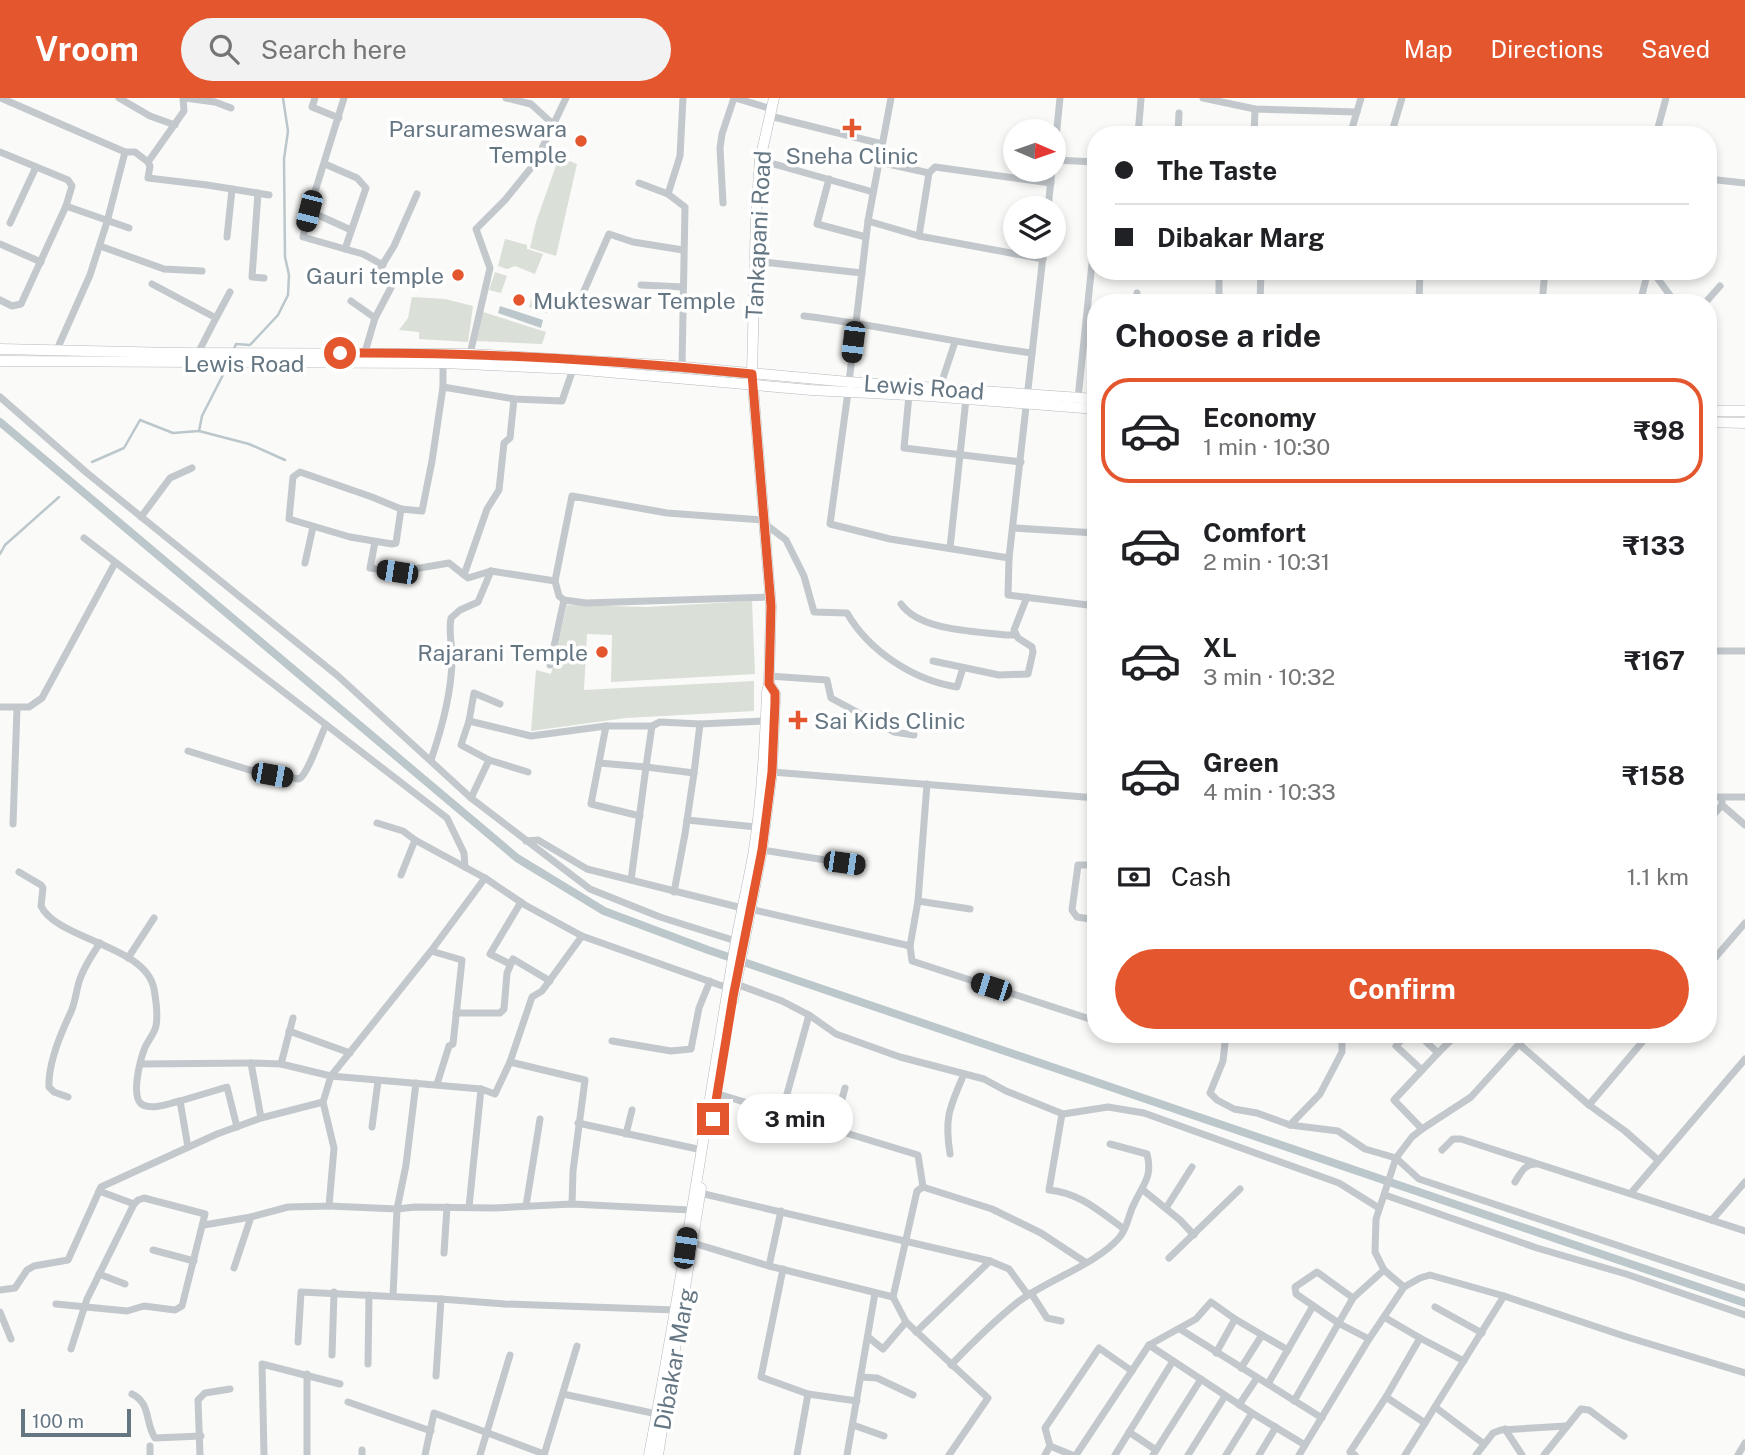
<!DOCTYPE html>
<meta charset="utf-8">
<style>
:root{--surface:#fff;--page:#f2f2f2;--text:#202124;--muted:#757577;--line:#e0e0e0;--accent:#e4572e}
body{margin:0;font-family:"Public Sans",sans-serif;background:var(--page);color:var(--text);height:100vh;display:flex;flex-direction:column;font-size:26px;white-space:nowrap}
*{box-sizing:border-box;margin:0}
p{font-size:23px;color:var(--muted)}
.icon{flex:none;width:38px;height:38px;fill:none;stroke:currentColor;stroke-width:2;stroke-linecap:round;stroke-linejoin:round}
.map{position:relative;flex:1;overflow:hidden}
.panel{position:absolute;left:1087px;top:196px;width:630px;height:749px;display:flex;flex-direction:column;background:var(--surface);border-radius:28px;box-shadow:0 4px 10px #0003}
.panel>*{flex:none}
.guide{position:absolute;left:1087px;top:28px;width:630px;height:154px;border-radius:28px;box-shadow:0 4px 10px #0003;display:grid;align-content:center;height:154px;padding:0 28px;background:var(--surface)}
.needle{width:46px;rotate:92deg}
.fabs{position:absolute;left:1003px;top:21px;display:grid;gap:14px}
.fabs a{display:grid;place-items:center;width:63px;height:63px;border-radius:50%;background:var(--surface);box-shadow:0 4px 10px #0003;font-size:35px}
.scale{position:absolute;left:21px;bottom:18px;width:110px;box-sizing:border-box;padding-left:7px;border:4px solid #657683;border-top:0;font-size:19px;line-height:24px;white-space:nowrap;color:#657683;-webkit-text-stroke:5px #fff;paint-order:stroke}
.end{position:absolute;width:32px;height:32px;margin:-16px;border:9px solid #e4572e;background:#fff;box-shadow:0 0 0 4px #fff}
.from{border-radius:50%}
.bubble{position:absolute;height:49px;border-radius:24px;background:var(--surface);box-shadow:0 4px 10px #0003;font-size:23px;font-weight:700;line-height:49px;text-align:center}
.car{position:absolute;width:21px;height:42px;margin:-21px -10px;border-radius:9px;box-shadow:0 0 5px 2px #0007;background:linear-gradient(#222 24%,#8ab4d8 0 40%,#222 0 76%,#8ab4d8 0 86%,#222 0)}
.guide b{display:flex;align-items:center;gap:24px;height:66px;font-size:26px}
.guide b+b{border-top:2px solid var(--line)}
.guide i{width:18px;height:18px;background:var(--text)}
ul{padding:0;list-style:none}
li{display:flex;align-items:center;gap:21px;height:105px;margin:0 14px 10px;padding:0 14px;border:4px solid transparent;border-radius:28px}
li div{flex:1}
li b{display:block;font-size:26px}
li em{font-style:normal;font-weight:700}
li.selected{border-color:var(--accent)}
li>.icon{width:63px;height:63px;stroke-width:1.5}
h2{padding:0 28px;font-size:32px;line-height:84px}
.pay{display:flex;align-items:center;gap:18px;height:77px;padding:0 28px;font-size:26px}
.pay p{margin-inline-start:auto}
.button{display:flex;gap:14px;margin-top:auto;padding:14px 28px}
.button a{flex:1;height:80px;border-radius:42px;background:var(--accent);color:#fff;font-size:28px;font-weight:700;line-height:80px;text-align:center}
header{display:flex;align-items:center;gap:42px;box-sizing:border-box;height:98px;padding:0 35px;background:var(--accent);color:#fff}
header strong{font-size:33px}
nav{display:flex;gap:38px;margin-inline-start:auto;font-size:24px}
.search{width:490px;height:63px;background:var(--page);display:flex;align-items:center;gap:18px;box-sizing:border-box;padding:0 24px;border-radius:38px;color:var(--muted);font-size:26px}
.map>svg:first-child{display:block}
.green{fill:#dadfd7}
.water{fill:#bbc7cb}
.lines{fill:none;stroke-linecap:round;stroke-linejoin:round}
.stream{stroke:#bbc7cb;stroke-width:2.5}
.canal{stroke:#bbc7cb;stroke-width:8}
.major-casing{stroke:#b5babe;stroke-width:11}
.minor{stroke:#c3c8cc;stroke-width:7}
.major{stroke:#fff;stroke-width:10}
.route{stroke:#e4572e;stroke-width:9}
.poi-dot{fill:#e4572e;stroke:#fff;stroke-width:2.5}
.labels{text-anchor:middle;dominant-baseline:central;stroke-width:7;stroke-linejoin:round;paint-order:stroke}
.poi-label{font-size:23px;fill:#657683;stroke:#fff;text-anchor:end}
.street-label{font-size:23px;fill:#657683;stroke:#fff}
</style>
<header>
<strong>Vroom</strong>
<div class="search"><svg class="icon" aria-label="search" viewBox="0 0 24 24"><circle cx="10" cy="10" r="6"/><path d="M15 15l6 6"/></svg>Search here</div>
<nav><a>Map</a><a>Directions</a><a>Saved</a></nav>
</header>
<div class="map">
<svg width="1745" height="1357" viewBox="0 0 1745 1357">
<rect width="100%" height="100%" fill="#fafaf8"/>
<g class="green">
<polygon points="559,59 577,66 556,158 530,150 536,124"/>
<polygon points="505,141 527,147 527,151 543,156 535,176 515,168 507,171 498,168"/>
<polygon points="495,174 507,178 501,195 489,192"/>
<polygon points="533,196 547,200 544,207 549,209 547,215 529,209"/>
<polygon points="412,199 445,201 473,208 468,244 419,241 419,234 399,232 408,220"/>
<polygon points="483,214 546,234 542,246 476,243"/>
<polygon points="752,503 755,576 611,584 612,537 587,536 584,592 754,583 754,613 626,620 531,633 536,572 551,576 567,507 647,509"/>
</g>
<polygon class="water" points="500,208 543,222 541,230 498,215"/>
<g class="lines">
<g class="stream">
<polyline points="234,251 236,246 250,247 278,217 288,197 289,177 285,159 284,61 288,33 283,0"/>
<polyline points="199,333 249,346 285,362"/>
<polyline points="92,364 124,350 140,322 173,335 199,333 202,318 228,267"/>
<polyline points="0,456 5,447 59,399"/>
</g>
<polyline class="canal" points="0,324 517,760 604,813 708,852 1745,1205"/>
<g class="major-casing">
<g id="major">
<polyline points="0,251 175,255 470,256 662,267 849,284 1096,301"/>
<polyline points="0,263 443,265 573,271 811,292 929,298 1096,311"/>
<polyline points="1708,313 1745,313"/>
<polyline points="1708,324 1745,325"/>
<polyline points="733,902 762,752 772,674 775,603 775,595 769,586"/>
<path d="M649 1357C680 1196 704 1034 731 872 737 832 747 792 754 752 762 700 765 647 767 594L769 586 771 508 752 276 756 118 760 62 774 0"/>
<polyline points="658,1357 701,1090"/>
</g>
</g>
<g class="minor">
<polyline points="1,0 125,54"/>
<polyline points="119,0 150,18 175,27"/>
<polyline points="183,0 184,13 148,64 150,68 148,80 207,87 269,97"/>
<polyline points="185,0 215,4 231,10"/>
<polyline points="315,0 312,9 339,20"/>
<polyline points="506,0 531,6 554,27"/>
<polyline points="735,0 772,11"/>
<polyline points="1203,0 1255,11 1357,14"/>
<polyline points="770,18 882,46"/>
<polyline points="1138,37 1141,1"/>
<polyline points="1178,37 1179,15"/>
<polyline points="1254,37 1255,11"/>
<polyline points="1350,37 1361,0"/>
<polyline points="1391,37 1402,0"/>
<polyline points="1656,37 1666,0"/>
<polyline points="0,54 68,82 72,88 66,108 21,206 12,208 0,202"/>
<polyline points="1054,60 1060,0"/>
<polyline points="760,62 873,94"/>
<polyline points="1054,62 1096,64"/>
<polyline points="879,64 929,75"/>
<polyline points="325,66 357,80 366,90 345,151 363,156 383,167"/>
<polyline points="829,81 817,126 866,139"/>
<polyline points="1708,81 1745,85"/>
<polyline points="639,85 668,96"/>
<polyline points="258,95 252,179 264,180"/>
<polyline points="723,105 720,50 722,36 734,0"/>
<polyline points="66,108 129,130"/>
<polyline points="1048,110 1052,72"/>
<polyline points="309,113 344,0"/>
<polyline points="868,123 919,138 1043,161"/>
<polyline points="10,125 36,69"/>
<polyline points="919,138 929,75 935,69 1051,85"/>
<polyline points="227,139 232,91"/>
<polyline points="0,146 41,164"/>
<polyline points="100,148 164,171 202,173"/>
<polyline points="1044,149 1009,460 1008,497 1096,508"/>
<polyline points="345,151 303,139 309,113 351,132"/>
<polyline points="754,163 862,175"/>
<polyline points="1408,173 1420,174"/>
<polyline points="1652,173 1672,200 1679,205"/>
<polyline points="1164,177 1164,173"/>
<polyline points="152,186 216,220 198,255"/>
<polyline points="641,187 683,189"/>
<polyline points="580,202 609,136 633,144 683,152"/>
<polyline points="351,203 375,220"/>
<polyline points="1136,205 1137,195"/>
<polyline points="1219,205 1219,173"/>
<polyline points="1260,205 1261,173"/>
<polyline points="1419,205 1420,173"/>
<polyline points="1542,205 1545,173"/>
<polyline points="1640,205 1648,173"/>
<polyline points="1705,205 1720,188"/>
<path d="M804 218C880 227 955 245 1032 255"/>
<polyline points="216,220 230,194"/>
<polyline points="55,256 90,177 107,124 125,54 135,54 148,64"/>
<polyline points="470,256 490,170 476,131 505,102 535,65 566,0"/>
<polyline points="366,257 365,254 375,220 395,182 378,174 394,148 417,96"/>
<polyline points="443,265 443,289"/>
<polyline points="682,269 685,109 668,96 680,58 683,0"/>
<polyline points="849,284 868,123 891,0"/>
<polyline points="940,289 955,244"/>
<polyline points="848,294 830,426 890,441 1009,460"/>
<polyline points="909,297 904,350 1021,364"/>
<polyline points="0,299 87,375 338,578 471,700 590,791 660,819 739,844"/>
<polyline points="1078,300 1096,127"/>
<polygon points="300,374 372,399 401,411 396,445 392,446 350,439 289,421 293,379"/>
<polyline points="401,411 422,413 432,363 443,289 514,301 562,303 573,271"/>
<polyline points="141,419 170,380 192,370"/>
<path d="M764 425 786 442 804 478 814 514 847 515C869 553 913 582 957 589L963 570"/>
<polyline points="1014,430 1096,435"/>
<polyline points="84,440 447,720 464,755 465,769"/>
<polyline points="375,444 370,470 397,474 449,465 468,480 491,473 555,483"/>
<polyline points="950,450 966,301"/>
<polyline points="305,465 313,429"/>
<polyline points="464,477 487,411 499,392 504,345 510,340 514,301"/>
<polyline points="564,502 586,505 770,499"/>
<path d="M901 506C920 533 975 533 1006 537H1015"/>
<polyline points="1708,553 1745,553"/>
<polyline points="933,563 999,577 1028,576 1033,554 1032,549 1018,540 1014,532 1027,499"/>
<polyline points="550,567 564,502 559,498 555,483 572,398 667,415 763,422"/>
<polyline points="769,578 827,582 831,600 894,634 914,637"/>
<polyline points="0,609 29,609 42,600 115,465"/>
<polyline points="469,623 474,595 500,606"/>
<polyline points="606,628 591,706 640,718"/>
<path d="M188 653 256 674 299 681C308 676 320 639 326 627"/>
<path d="M431 662C442 630 451 598 452 564 453 549 448 536 451 520L460 512 478 504 491 473"/>
<polyline points="489,662 461,647 469,623 531,638 606,628 652,628 660,624 700,626 765,623"/>
<polyline points="599,665 646,669 652,628"/>
<polyline points="772,674 1096,700"/>
<polyline points="694,675 700,626"/>
<polyline points="927,686 918,803 910,848 912,863 1096,923"/>
<polyline points="1708,699 1745,699"/>
<polyline points="471,700 489,662 528,674"/>
<polyline points="1722,707 1745,727"/>
<polyline points="687,722 756,729"/>
<polyline points="1708,723 1722,707 1722,703"/>
<polyline points="377,725 403,733 415,742"/>
<polyline points="13,726 17,610"/>
<polyline points="526,743 538,742 587,771 742,810"/>
<polyline points="762,752 863,768"/>
<polyline points="1096,767 1078,767 1072,812 1077,819 1096,822"/>
<path d="M19 774 41 787 43 790 41 808C57 842 146 847 154 891 156 902 158 917 156 928 154 937 147 943 144 952 140 963 130 1001 143 1007 153 1012 170 1005 180 1003"/>
<polyline points="401,777 415,742 485,780 525,807 582,838 728,890"/>
<polyline points="631,782 646,669 694,675 685,736 674,794"/>
<polyline points="918,803 970,811"/>
<polyline points="750,811 910,848"/>
<polyline points="431,853 462,862 453,946 449,948 437,986"/>
<polyline points="128,860 154,820"/>
<polyline points="510,866 490,856 521,804"/>
<polyline points="1708,868 1745,825"/>
<polyline points="736,886 782,903 809,917 836,936 900,959 984,981 1006,993 1063,1016 1108,1009 1144,1015 1339,1085 1379,1110"/>
<polyline points="456,915 500,915 504,911 507,875 513,861 550,883"/>
<polyline points="289,933 350,955"/>
<polyline points="1226,936 1223,963 1210,995 1217,1002 1234,1011 1257,1015 1290,1027 1338,1033 1365,1051 1396,1060 1419,1081 1745,1190"/>
<polyline points="1407,936 1396,948 1422,972"/>
<polyline points="1418,936 1438,955 1394,1002 1422,1031"/>
<polyline points="612,943 671,953 691,951 699,910 710,883"/>
<polyline points="1519,946 1589,1007 1625,1033 1658,1062"/>
<polyline points="1438,955 1457,936"/>
<polyline points="510,964 532,899 542,893 582,838"/>
<polyline points="141,966 251,965"/>
<polyline points="281,966 293,920"/>
<polyline points="481,991 331,978 431,853 485,780"/>
<polyline points="718,996 918,1057 923,1089"/>
<path d="M68 999 54 994 49 989C48 965 60 937 70 916 75 906 76 894 79 884 83 870 92 857 100 845"/>
<polyline points="1589,1007 1649,936"/>
<polyline points="782,1014 809,917"/>
<path d="M1062 1016 1049 1092C1080 1095 1099 1113 1124 1131"/>
<polyline points="578,1025 702,1052"/>
<polyline points="1290,1027 1320,996 1342,954 1342,936"/>
<polyline points="372,1029 378,983"/>
<polyline points="834,1030 845,990"/>
<polyline points="626,1036 632,1012"/>
<polyline points="188,1049 180,1003 227,989 237,1029"/>
<polyline points="1442,1052 1453,1041 1461,1041 1745,1133"/>
<path d="M950 1056C944 1019 950 1009 964 976"/>
<path d="M1515 1084C1521 1075 1524 1066 1536 1066"/>
<polyline points="1143,1092 1180,1122 1194,1137"/>
<polyline points="700,1095 990,1163 1009,1171 1028,1197"/>
<polyline points="1631,1095 1745,961"/>
<polyline points="1385,1097 1537,1150 1626,1176 1745,1217"/>
<polyline points="329,1108 397,1111 415,1109 494,1110 572,1106 690,1112"/>
<polyline points="526,1108 540,1021"/>
<polyline points="469,1109 481,991 495,996 510,964 585,982 573,1073 572,1106"/>
<polyline points="1166,1110 1192,1069"/>
<polyline points="1712,1122 1745,1084"/>
<polyline points="204,1127 251,1119"/>
<polyline points="693,1145 769,1168 893,1199 906,1224 988,1300 949,1357"/>
<polyline points="153,1152 194,1163"/>
<polyline points="444,1155 447,1109"/>
<polyline points="1169,1160 1240,1091"/>
<polyline points="769,1168 781,1113"/>
<polyline points="234,1170 251,1119 288,1109 329,1108 334,1050 323,1004"/>
<polyline points="783,1171 761,1279 808,1296"/>
<polyline points="99,1176 125,1186"/>
<polyline points="1404,1189 1384,1172 1375,1154 1376,1121 1396,1060 1412,1039 1422,1031 1471,999 1528,936"/>
<polyline points="0,1192 15,1190 27,1172 34,1168 68,1162 101,1089 217,1036 261,1020 323,1004 331,978 281,966 251,965 261,1020"/>
<polyline points="1031,1195 1047,1220 1061,1223"/>
<polyline points="393,1198 397,1111 406,1067 416,985"/>
<polyline points="893,1199 917,1093 923,1089 992,1111 1041,1135 1085,1164"/>
<polyline points="56,1206 127,1213 144,1208 175,1212 182,1208 205,1116 144,1100 138,1102 134,1106"/>
<polyline points="1435,1209 1482,1235"/>
<polyline points="0,1214 11,1241"/>
<polyline points="1180,1231 1322,1320"/>
<polyline points="916,1234 990,1163"/>
<polyline points="1262,1237 1288,1252"/>
<polyline points="868,1239 883,1251 906,1224"/>
<polyline points="1420,1240 1464,1263"/>
<polyline points="1369,1241 1340,1226 1296,1196 1295,1189 1317,1174 1353,1200 1384,1172"/>
<polyline points="298,1244 301,1194 441,1201"/>
<polyline points="1149,1247 1252,1315 1305,1347"/>
<polyline points="71,1251 87,1201 134,1106 99,1093"/>
<polyline points="1216,1255 1235,1221 1262,1237 1241,1270"/>
<polyline points="332,1257 334,1194"/>
<polyline points="368,1266 369,1197"/>
<path d="M951 1267C973 1244 994 1223 1018 1204 1048 1181 1094 1168 1119 1140 1128 1130 1128 1117 1134 1106 1143 1086 1153 1079 1147 1056L1110 1046"/>
<polyline points="307,1276 307,1357"/>
<polyline points="436,1278 441,1201 505,1206 676,1212"/>
<polyline points="861,1279 877,1280 913,1297"/>
<polyline points="1268,1286 1313,1208"/>
<path d="M132 1296C151 1305 145 1325 155 1340L201 1338"/>
<polyline points="563,1296 657,1316"/>
<polyline points="1386,1299 1425,1325"/>
<polyline points="1294,1303 1353,1200"/>
<polyline points="348,1304 431,1333"/>
<polyline points="1239,1307 1257,1280"/>
<polyline points="1435,1309 1484,1346"/>
<polyline points="853,1327 884,1338"/>
<polyline points="1505,1331 1522,1357"/>
<polyline points="1129,1334 1156,1352"/>
<polyline points="1050,1348 1045,1330 1099,1250 1132,1273"/>
<polyline points="362,1352 362,1357"/>
<polyline points="150,1357 150,1348"/>
<polyline points="200,1357 198,1302 205,1295 230,1291"/>
<polyline points="264,1357 262,1266 340,1286"/>
<polyline points="425,1357 434,1315 544,1356"/>
<polyline points="480,1357 510,1257"/>
<polyline points="544,1357 577,1248"/>
<polyline points="797,1357 808,1296 857,1303"/>
<polyline points="847,1357 875,1195"/>
<polyline points="1045,1357 1050,1348 1072,1357"/>
<polyline points="1076,1357 1149,1247 1196,1221 1211,1204 1235,1221"/>
<polyline points="1115,1357 1173,1263"/>
<polyline points="1153,1357 1201,1281"/>
<polyline points="1188,1357 1225,1298"/>
<polyline points="1226,1357 1252,1315"/>
<polyline points="1259,1357 1276,1329"/>
<polyline points="1299,1357 1369,1241 1404,1189 1420,1180 1430,1177 1504,1198 1627,1239 1745,1275"/>
<polyline points="1355,1357 1350,1354 1386,1299 1420,1240 1384,1219"/>
<polyline points="1405,1357 1504,1198"/>
<polyline points="1476,1357 1493,1335 1501,1332 1566,1328"/>
<polyline points="1544,1357 1581,1311 1589,1312 1624,1338"/>
<polyline points="1738,1357 1745,1345"/>
</g>
<use href="#major" class="major"/>
</g>
<g class="lines">
<path class="route" d="M340 255C477 254 615 262 752 276L771 508 769 586 775 595V604L772 674 762 752 733 899 713 1021"/>
</g>
<g class="poi-dot">
<path d="M848.5 19.5h7v7h7v7h-7v7h-7v-7h-7v-7h7z"/>
<circle cx="581" cy="43" r="7"/>
<circle cx="458" cy="177" r="7"/>
<circle cx="519" cy="202" r="7"/>
<circle cx="602" cy="554" r="7"/>
<path d="M794.5 611.5h7v7h7v7h-7v7h-7v-7h-7v-7h7z"/>
</g>
<g class="labels">
<g class="poi-label">
<text x="567" y="30">Parsurameswara<tspan x="567" dy="26">Temple</tspan></text>
<text x="852" y="57" text-anchor="middle">Sneha Clinic</text>
<text x="444" y="177">Gauri temple</text>
<text x="533" y="202" text-anchor="start">Mukteswar Temple</text>
<text x="588" y="554">Rajarani Temple</text>
<text x="814" y="622" text-anchor="start">Sai Kids Clinic</text>
</g>
<g class="street-label">
<text transform="translate(758 137) rotate(-87)">Tankapani Road</text>
<text x="244" y="265">Lewis Road</text>
<text transform="translate(924 289) rotate(4)">Lewis Road</text>
<text transform="translate(674 1261) rotate(-80)">Dibakar Marg</text>
</g>
</g>
</svg>
<div class="fabs">
<a><svg class="needle" viewBox="-14 -14 28 28"><path d="M0-13l5 13h-10z" fill="#e53935"/><path d="M0 13l5-13h-10z" fill="#757577"/></svg></a>
<a><svg class="icon" aria-label="layers" viewBox="0 0 24 24"><path d="M12 4l9 5-9 5-9-5zM3 14l9 5 9-5"/></svg></a>
</div>
<div class="scale">100 m</div>
<i class="end from" style="left:340px;top:255px"></i>
<i class="end" style="left:713px;top:1021px"></i>
<div class="bubble" style="left:737px;top:996px;width:116px">3 min</div>
<i class="car" style="left:309px;top:113px;rotate:194deg"></i>
<i class="car" style="left:853px;top:244px;rotate:187deg"></i>
<i class="car" style="left:397px;top:474px;rotate:279deg"></i>
<i class="car" style="left:272px;top:677px;rotate:100deg"></i>
<i class="car" style="left:844px;top:765px;rotate:98deg"></i>
<i class="car" style="left:991px;top:889px;rotate:288deg"></i>
<i class="car" style="left:685px;top:1150px;rotate:8deg"></i>
<div class="guide">
<b><i class="from"></i>The Taste</b>
<b><i></i>Dibakar Marg</b>
</div>
<section class="panel">
<h2>Choose a ride</h2>
<ul>
<li class="selected"><svg class="icon" aria-label="car" viewBox="0 0 24 24"><path d="M5 17H2v-5l4-1 3-4h7l3 4 3 1v5h-3M9 17h6M6 11h13"/><circle cx="7" cy="17" r="2"/><circle cx="17" cy="17" r="2"/></svg><div><b>Economy</b><p>1 min · 10:30</p></div><em>₹98</em></li>
<li><svg class="icon" aria-label="car" viewBox="0 0 24 24"><path d="M5 17H2v-5l4-1 3-4h7l3 4 3 1v5h-3M9 17h6M6 11h13"/><circle cx="7" cy="17" r="2"/><circle cx="17" cy="17" r="2"/></svg><div><b>Comfort</b><p>2 min · 10:31</p></div><em>₹133</em></li>
<li><svg class="icon" aria-label="car" viewBox="0 0 24 24"><path d="M5 17H2v-5l4-1 3-4h7l3 4 3 1v5h-3M9 17h6M6 11h13"/><circle cx="7" cy="17" r="2"/><circle cx="17" cy="17" r="2"/></svg><div><b>XL</b><p>3 min · 10:32</p></div><em>₹167</em></li>
<li><svg class="icon" aria-label="car" viewBox="0 0 24 24"><path d="M5 17H2v-5l4-1 3-4h7l3 4 3 1v5h-3M9 17h6M6 11h13"/><circle cx="7" cy="17" r="2"/><circle cx="17" cy="17" r="2"/></svg><div><b>Green</b><p>4 min · 10:33</p></div><em>₹158</em></li>
</ul>
<div class="pay"><svg class="icon" aria-label="cash" viewBox="0 0 24 24"><path d="M3 7h18v10H3z"/><circle cx="12" cy="12" r="2"/></svg>Cash<p>1.1 km</p></div>
<div class="button"><a>Confirm</a></div>
</section>
</div>
